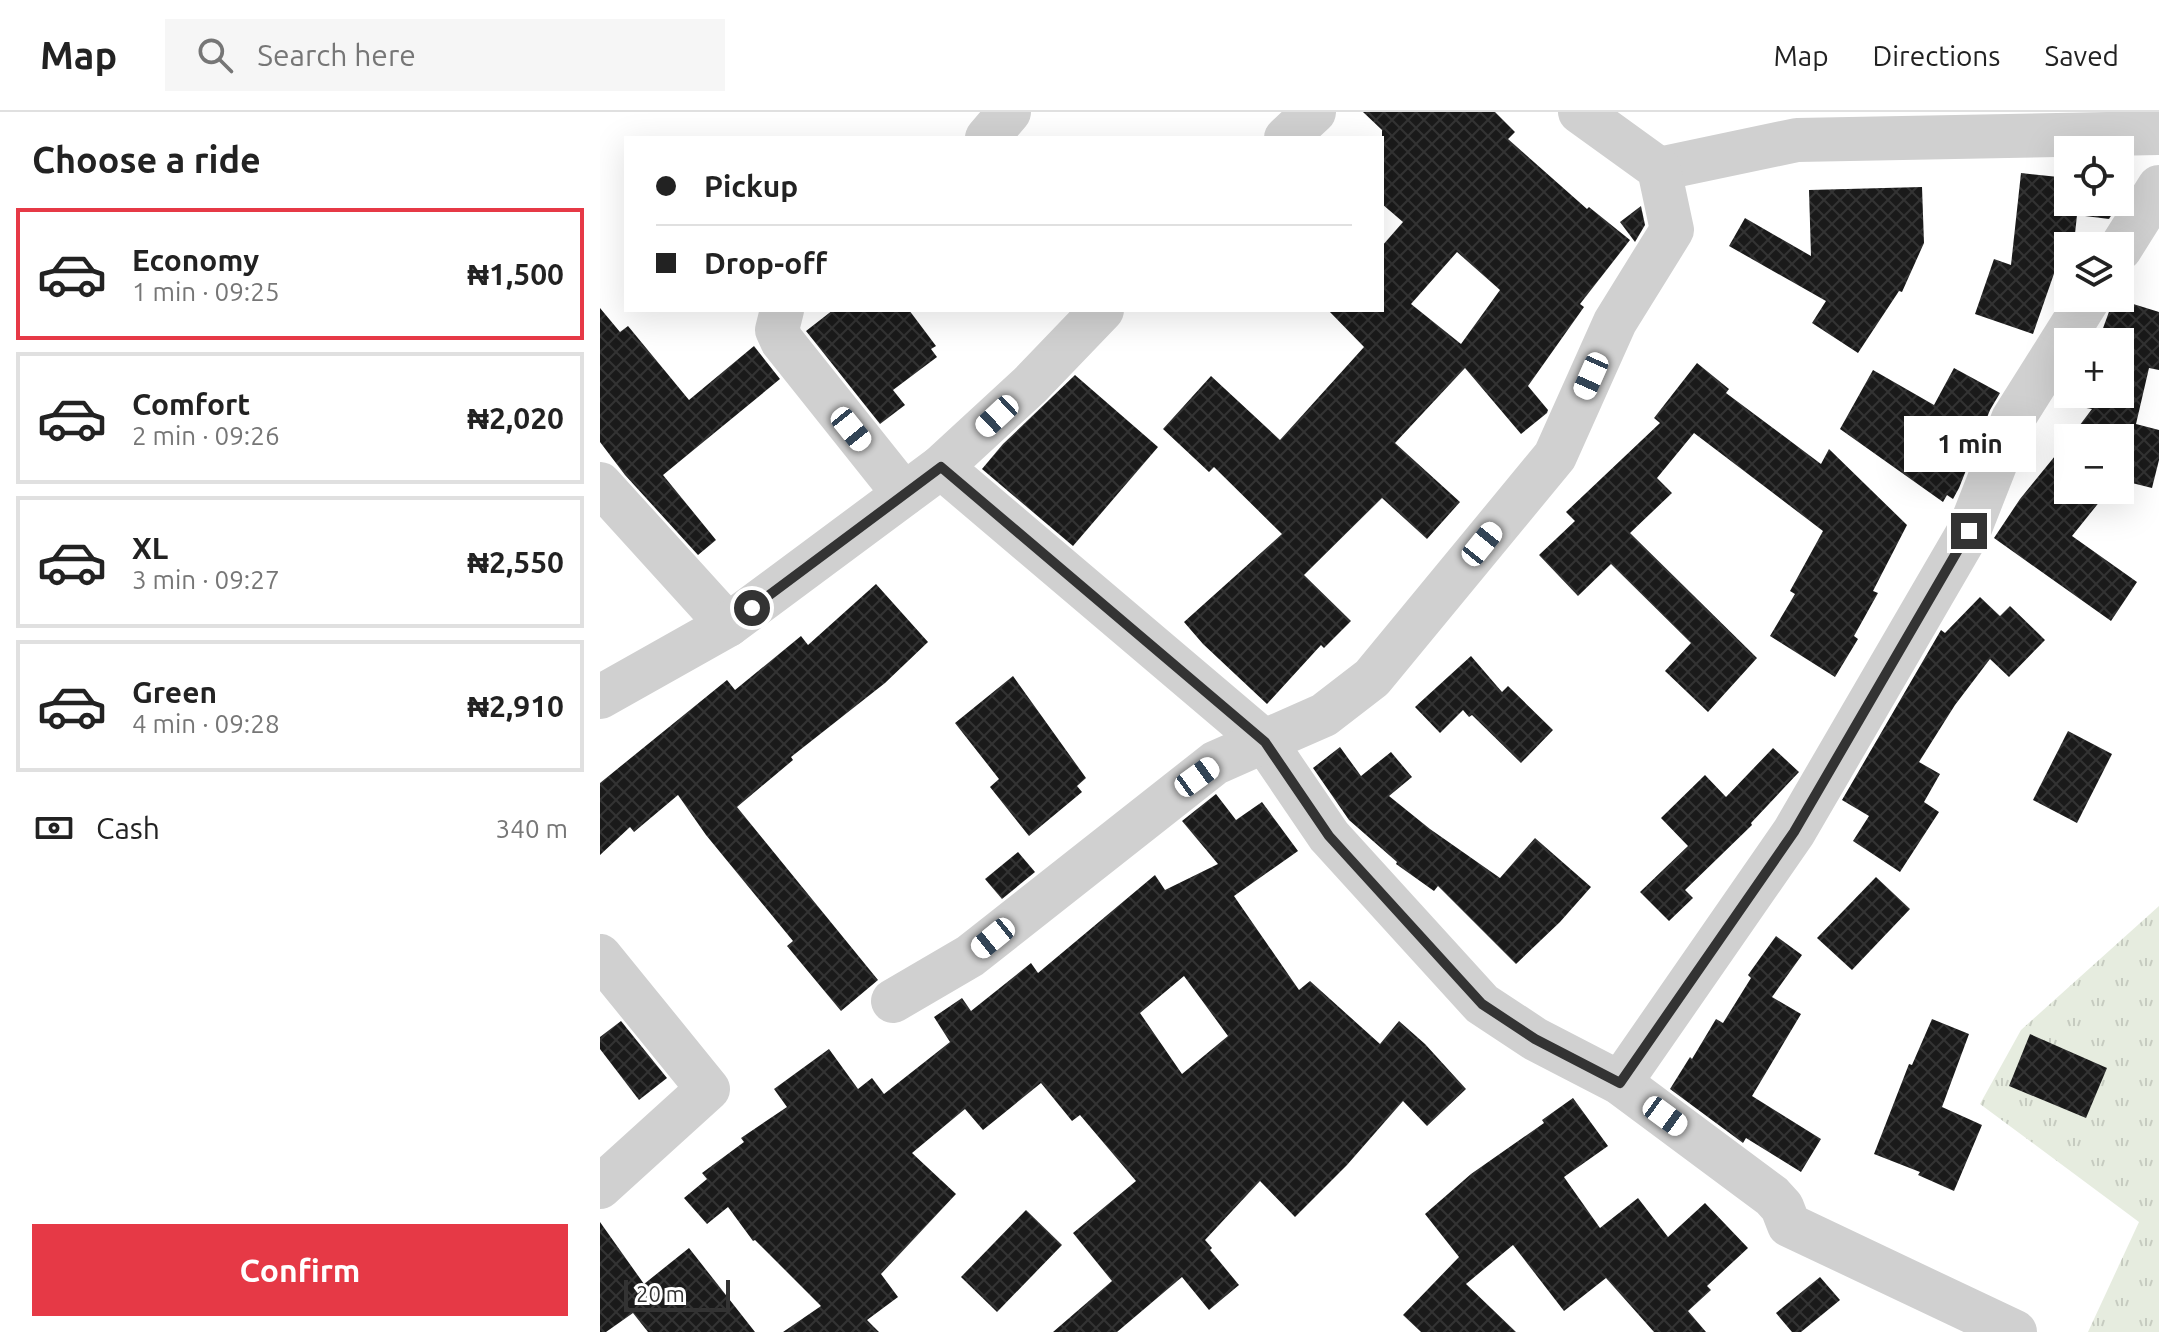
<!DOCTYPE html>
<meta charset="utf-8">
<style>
:root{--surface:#fff;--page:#f6f6f6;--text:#222;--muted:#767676;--line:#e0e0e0;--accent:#e63946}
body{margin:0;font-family:Ubuntu,sans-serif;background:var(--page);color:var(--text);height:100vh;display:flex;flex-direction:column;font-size:30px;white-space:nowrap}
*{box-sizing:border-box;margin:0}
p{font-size:26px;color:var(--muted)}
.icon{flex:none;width:44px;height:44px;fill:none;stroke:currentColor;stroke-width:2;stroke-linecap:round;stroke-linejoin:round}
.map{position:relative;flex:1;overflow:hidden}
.side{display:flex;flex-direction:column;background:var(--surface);width:600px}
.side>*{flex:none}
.hud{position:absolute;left:24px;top:24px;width:760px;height:176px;border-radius:0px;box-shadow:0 8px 32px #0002;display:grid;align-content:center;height:176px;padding:0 32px;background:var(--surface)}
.fabs{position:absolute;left:1454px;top:24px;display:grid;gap:16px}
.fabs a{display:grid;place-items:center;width:80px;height:80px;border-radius:0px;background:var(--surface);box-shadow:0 8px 32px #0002;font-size:40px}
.scale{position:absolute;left:24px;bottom:20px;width:106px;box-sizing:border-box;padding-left:8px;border:4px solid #333;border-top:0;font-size:22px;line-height:28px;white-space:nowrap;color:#333;-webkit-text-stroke:6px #fff;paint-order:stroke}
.end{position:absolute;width:36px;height:36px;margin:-18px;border:10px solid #333;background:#fff;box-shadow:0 0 0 4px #fff}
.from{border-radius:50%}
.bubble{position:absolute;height:56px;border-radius:0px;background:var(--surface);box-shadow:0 8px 32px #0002;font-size:26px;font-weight:700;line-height:56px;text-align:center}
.car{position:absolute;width:24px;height:48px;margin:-24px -12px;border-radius:10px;box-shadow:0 0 6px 2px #0007;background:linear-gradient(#fff 24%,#345 0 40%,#fff 0 76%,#345 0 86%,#fff 0)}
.hud b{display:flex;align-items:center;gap:28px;height:76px;font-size:30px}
.hud b+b{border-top:2px solid var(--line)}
.hud i{width:20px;height:20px;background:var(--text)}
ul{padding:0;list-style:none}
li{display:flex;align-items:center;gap:24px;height:132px;margin:0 16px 12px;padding:0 16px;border:4px solid var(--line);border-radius:0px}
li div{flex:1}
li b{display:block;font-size:30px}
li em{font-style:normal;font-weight:700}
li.selected{border-color:var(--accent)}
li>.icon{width:72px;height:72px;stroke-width:1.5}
h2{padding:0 32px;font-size:36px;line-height:96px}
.pay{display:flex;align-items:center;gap:20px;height:88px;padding:0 32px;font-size:30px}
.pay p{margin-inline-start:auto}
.cta{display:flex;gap:16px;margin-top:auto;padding:16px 32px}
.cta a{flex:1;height:92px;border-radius:0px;background:var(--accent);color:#fff;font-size:32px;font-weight:700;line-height:92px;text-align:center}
header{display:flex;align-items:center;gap:48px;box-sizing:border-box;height:112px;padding:0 40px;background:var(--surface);border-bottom:2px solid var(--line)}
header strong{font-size:38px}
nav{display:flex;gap:44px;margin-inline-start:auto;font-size:28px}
.search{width:560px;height:72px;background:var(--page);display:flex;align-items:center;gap:20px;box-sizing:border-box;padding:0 28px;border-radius:0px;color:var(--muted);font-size:30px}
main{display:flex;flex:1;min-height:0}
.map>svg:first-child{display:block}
.grass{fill:url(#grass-tufts)}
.building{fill:url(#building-cross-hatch);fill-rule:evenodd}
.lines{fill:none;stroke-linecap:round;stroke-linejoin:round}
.minor{stroke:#d0d0d0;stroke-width:44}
.route{stroke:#333;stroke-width:10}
</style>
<header>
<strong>Map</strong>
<div class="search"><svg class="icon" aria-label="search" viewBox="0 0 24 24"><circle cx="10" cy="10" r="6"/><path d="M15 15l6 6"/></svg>Search here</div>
<nav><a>Map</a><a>Directions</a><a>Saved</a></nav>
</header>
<main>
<section class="side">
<h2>Choose a ride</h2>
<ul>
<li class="selected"><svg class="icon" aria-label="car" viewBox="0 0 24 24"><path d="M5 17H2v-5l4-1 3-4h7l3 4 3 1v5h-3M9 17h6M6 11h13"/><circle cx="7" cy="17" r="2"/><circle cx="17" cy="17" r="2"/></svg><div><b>Economy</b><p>1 min · 09:25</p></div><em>₦1,500</em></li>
<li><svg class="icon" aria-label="car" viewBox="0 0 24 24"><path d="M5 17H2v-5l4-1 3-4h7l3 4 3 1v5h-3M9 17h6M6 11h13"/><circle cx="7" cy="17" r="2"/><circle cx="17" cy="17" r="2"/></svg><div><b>Comfort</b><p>2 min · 09:26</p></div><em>₦2,020</em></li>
<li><svg class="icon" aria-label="car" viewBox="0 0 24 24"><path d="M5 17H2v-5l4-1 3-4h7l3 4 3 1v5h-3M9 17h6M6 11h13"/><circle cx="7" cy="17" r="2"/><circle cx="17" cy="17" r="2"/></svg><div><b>XL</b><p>3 min · 09:27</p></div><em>₦2,550</em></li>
<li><svg class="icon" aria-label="car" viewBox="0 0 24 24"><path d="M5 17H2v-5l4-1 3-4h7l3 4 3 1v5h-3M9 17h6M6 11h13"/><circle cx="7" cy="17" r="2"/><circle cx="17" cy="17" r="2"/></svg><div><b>Green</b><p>4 min · 09:28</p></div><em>₦2,910</em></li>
</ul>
<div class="pay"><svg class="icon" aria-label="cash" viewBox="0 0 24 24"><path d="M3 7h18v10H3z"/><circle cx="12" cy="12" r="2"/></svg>Cash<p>340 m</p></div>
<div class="cta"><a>Confirm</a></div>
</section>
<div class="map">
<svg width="1559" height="1220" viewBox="0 0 1559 1220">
<defs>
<pattern id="grass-tufts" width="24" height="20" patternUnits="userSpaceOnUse" patternTransform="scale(2)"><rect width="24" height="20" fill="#e6ecdf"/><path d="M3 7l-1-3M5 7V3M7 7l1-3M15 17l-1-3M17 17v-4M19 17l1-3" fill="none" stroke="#c6cbc0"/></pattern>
<pattern id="building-cross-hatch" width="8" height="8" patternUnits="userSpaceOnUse" patternTransform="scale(2)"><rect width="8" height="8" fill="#1a1a1a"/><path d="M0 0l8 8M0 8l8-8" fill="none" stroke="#333"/></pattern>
</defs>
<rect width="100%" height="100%" fill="#fff"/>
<polygon class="grass" points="1559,794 1559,1220 1488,1220 1539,1110 1380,992 1421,918"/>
<g class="building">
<path d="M763 0H895L915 20 908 27 987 97 989 95 1030 128 980 192 984 195 928 274 948 298 947 301 921 322 865 256 795 331 860 390 827 427 782 386 704 463 751 509 724 536 721 533 667 592 603 532 584 510 682 422 614 355 609 360 563 317 611 264 680 328 764 235 728 198H782V134L803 110 782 92V18ZM857 140 900 178 861 232 811 192Z"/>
<polygon points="1421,61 1468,66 1468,90 1520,90 1520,72 1531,73 1509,107 1477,103 1474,131 1465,130 1433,222 1375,202 1394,147 1411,153"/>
<polygon points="1322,75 1324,131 1302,180 1299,179 1258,241 1212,211 1226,189 1129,134 1145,106 1211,144 1209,78"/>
<polygon points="1041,94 1045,113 1035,130 1020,110"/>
<polygon points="1514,186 1559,200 1559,258 1549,256 1536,312 1559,318 1559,348 1552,376 1520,368 1520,326 1470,326 1492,297 1475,294 1479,282 1520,282 1520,230 1498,230"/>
<polygon points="0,196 20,220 28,214 89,288 154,234 180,267 63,363 116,428 98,443 25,363 0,330"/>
<polygon points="233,198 309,198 336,234 331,237 337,245 293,278 305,293 280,312 206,219"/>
<polygon points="1097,251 1129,277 1126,281 1221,352 1229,337 1307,413 1273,479 1278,481 1254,524 1258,527 1235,565 1170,524 1195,482 1190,479 1223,419 1094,321 1057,366 1072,381 1030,421 1157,546 1108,600 1065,559 1091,531 1011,452 978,484 939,443 975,409 966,400 1060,311 1054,306"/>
<polygon points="1354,256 1400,281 1390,298 1359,376 1353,387 1347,383 1343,390 1240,317 1273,258 1334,293"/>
<polygon points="475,263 558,335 473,434 382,357 403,332"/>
<polygon points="1468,328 1468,378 1509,378 1472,424 1537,470 1511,509 1394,426 1420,387"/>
<polygon points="276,472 328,530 285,571 191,645 193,648 137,695 278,868 241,899 187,834 193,829 106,723 78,683 34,720 30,715 0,743 0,671 127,568 135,578 201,524 208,533"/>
<polygon points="1380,485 1400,504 1410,494 1445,528 1409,565 1390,547 1355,593 1319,650 1340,662 1324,690 1339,700 1300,760 1253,729 1269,704 1242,688 1341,518 1345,521"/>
<polygon points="871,544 902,580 908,574 953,618 921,651 872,603 869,605 863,598 840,621 815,595"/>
<polygon points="413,564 486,666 477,674 482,680 429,724 390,675 399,667 355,611"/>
<polygon points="1468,619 1512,642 1477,711 1433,688"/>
<polygon points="740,635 761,664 791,640 812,665 789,684 830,717 900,766 935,726 991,775 960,810 916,852 838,774 834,779 796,752 797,750 749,708 713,656"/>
<polygon points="1173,636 1199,660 1151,711 1152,713 1085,778 1093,786 1069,809 1040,780 1088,734 1061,706 1105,663 1126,685"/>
<path d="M616 682 636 708 662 690 698 739 634 784 699 878 710 869 780 932 799 909 825 932 866 977 827 1014 803 989 747 1053 695 1105 660 1069 605 1128 612 1136 610 1138 639 1173 609 1198 582 1165 517 1220H453L512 1169 473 1121 536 1069 480 1003 472 1009 441 971 383 1018 365 997 312 1041 356 1082 281 1162 298 1185 267 1208 279 1220H183L221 1194 155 1128 153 1129 128 1095 107 1112 84 1086 107 1067 102 1061 144 1030 141 1026 187 995 174 977 229 937 258 977 272 966 284 982 350 930 334 905 362 886 371 899 431 851 438 861 555 763 565 778 618 752 582 709ZM584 864 628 924 582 962 540 901Z"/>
<polygon points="418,740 435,760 402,787 385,767"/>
<polygon points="1276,765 1310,797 1252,858 1217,826"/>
<polygon points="1176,824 1202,843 1172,885 1201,902 1152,984 1221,1027 1201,1060 1146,1026 1143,1031 1070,977 1090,945 1092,947 1116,907 1123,911 1151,866 1148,863"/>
<polygon points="1332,907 1369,922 1342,995 1382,1013 1354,1079 1318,1063 1320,1060 1274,1042 1309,952 1312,953"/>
<polygon points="21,909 67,966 39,988 0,937 0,925"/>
<polygon points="1430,922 1507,956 1486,1006 1409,974"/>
<polygon points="973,986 1008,1034 964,1065 1000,1116 1038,1086 1068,1125 1105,1091 1148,1136 1107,1174 1111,1178 1088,1199 1106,1220 1054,1220 1006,1166 964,1199 913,1133 866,1172 916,1220 821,1220 803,1203 859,1145 825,1102 871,1062 944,1011 942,1008"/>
<polygon points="426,1098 462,1133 397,1200 361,1165"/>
<polygon points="0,1110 44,1172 89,1136 155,1220 48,1220 33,1201 6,1220 0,1220"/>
<polygon points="1220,1165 1240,1188 1201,1220 1192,1220 1176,1201"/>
</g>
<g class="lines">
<g class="minor">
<polyline points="387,26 409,0"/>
<polyline points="686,26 714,0"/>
<polyline points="1059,57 1197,28 1559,21"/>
<polyline points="1520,137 1559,75"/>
<polyline points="182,198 177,218 182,229 304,382"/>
<polyline points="341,355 665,630 729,724 882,892 935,927 1020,971 1172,1084 1182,1095 1189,1113 1415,1220"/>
<polyline points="0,372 128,513"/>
<polyline points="0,585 128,513 341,355 430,273 502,198"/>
<polyline points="0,844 108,977 0,1075"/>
<polyline points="293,889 370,844 615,651 724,603 772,566 955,344 1015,210 1072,118 1059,57 980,0"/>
<polyline points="1020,971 1194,720 1369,419 1413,307 1489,186"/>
</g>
</g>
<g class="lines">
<polyline class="route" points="152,496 341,355 665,630 729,724 882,892 935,927 1020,971 1194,720 1369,419"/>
</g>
</svg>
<div class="fabs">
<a><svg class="icon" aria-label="locate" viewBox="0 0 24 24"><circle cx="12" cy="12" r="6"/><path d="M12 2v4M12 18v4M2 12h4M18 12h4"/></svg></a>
<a><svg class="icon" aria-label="layers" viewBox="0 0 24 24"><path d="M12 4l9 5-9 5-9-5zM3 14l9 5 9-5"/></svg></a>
<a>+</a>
<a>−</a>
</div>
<div class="scale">20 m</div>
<i class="end from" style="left:152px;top:496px"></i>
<i class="end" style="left:1369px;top:419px"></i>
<div class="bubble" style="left:1304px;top:304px;width:132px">1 min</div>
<i class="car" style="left:991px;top:264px;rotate:204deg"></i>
<i class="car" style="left:397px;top:304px;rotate:227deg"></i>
<i class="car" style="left:251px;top:317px;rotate:141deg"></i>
<i class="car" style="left:882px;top:432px;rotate:39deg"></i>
<i class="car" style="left:597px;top:665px;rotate:54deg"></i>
<i class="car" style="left:393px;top:826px;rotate:231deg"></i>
<i class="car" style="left:1065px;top:1004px;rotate:126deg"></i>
<div class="hud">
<b><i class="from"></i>Pickup</b>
<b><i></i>Drop-off</b>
</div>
</div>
</main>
